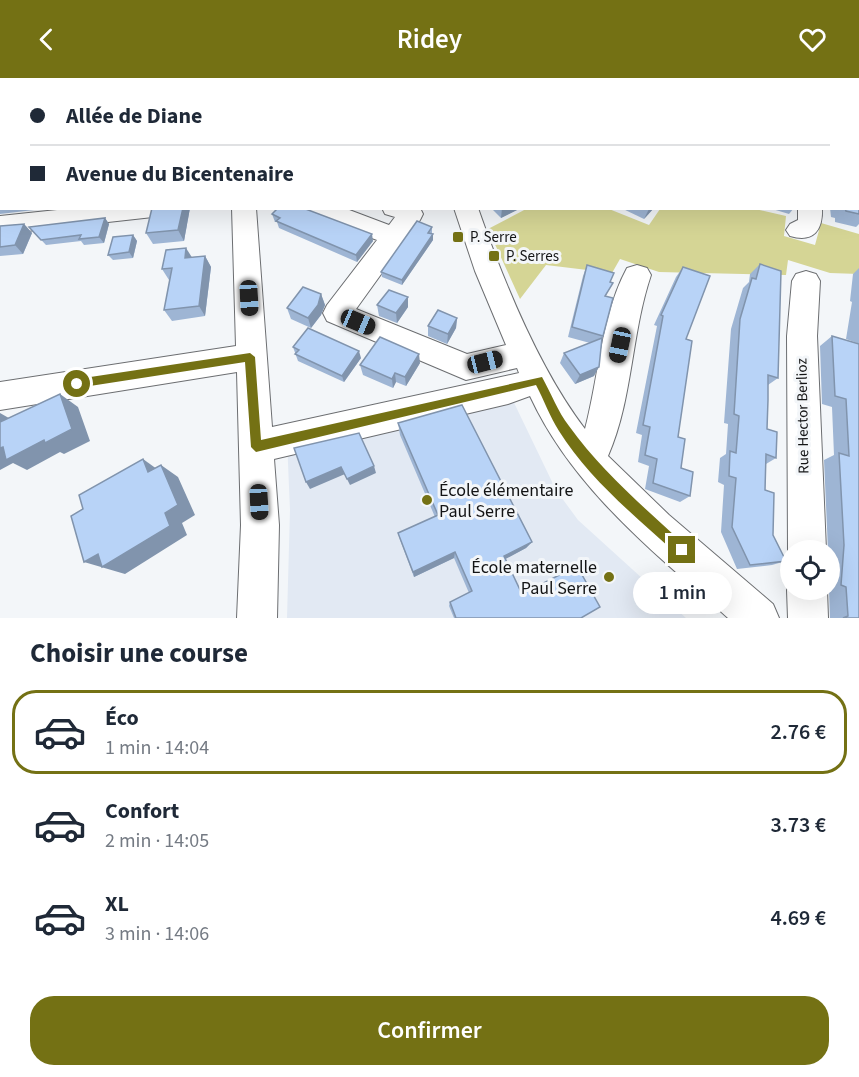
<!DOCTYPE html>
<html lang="fr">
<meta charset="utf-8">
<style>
:root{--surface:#fff;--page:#f2f2f3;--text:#1f2937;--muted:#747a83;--line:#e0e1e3;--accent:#747114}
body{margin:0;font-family:"Source Sans 3",sans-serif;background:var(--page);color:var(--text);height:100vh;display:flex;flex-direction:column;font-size:22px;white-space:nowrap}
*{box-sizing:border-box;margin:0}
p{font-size:20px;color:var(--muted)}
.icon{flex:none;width:33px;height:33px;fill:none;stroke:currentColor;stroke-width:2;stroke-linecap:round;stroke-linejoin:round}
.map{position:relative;height:540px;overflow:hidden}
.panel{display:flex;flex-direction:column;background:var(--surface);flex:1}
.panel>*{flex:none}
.banner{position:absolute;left:0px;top:0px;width:860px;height:132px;box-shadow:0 6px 24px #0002;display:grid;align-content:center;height:132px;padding:0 30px;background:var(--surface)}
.controls{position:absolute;left:780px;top:462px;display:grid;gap:12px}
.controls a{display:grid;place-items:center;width:60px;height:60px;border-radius:50%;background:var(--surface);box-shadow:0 6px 24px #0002;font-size:30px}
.end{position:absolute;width:27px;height:27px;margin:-14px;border:8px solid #747114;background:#fff;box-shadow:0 0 0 3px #fff}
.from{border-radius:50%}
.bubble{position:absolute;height:42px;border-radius:21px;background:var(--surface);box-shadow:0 6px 24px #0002;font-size:20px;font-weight:600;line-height:42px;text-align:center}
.car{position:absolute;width:18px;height:36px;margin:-18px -9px;border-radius:8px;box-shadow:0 0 4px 2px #0007;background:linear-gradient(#222 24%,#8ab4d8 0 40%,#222 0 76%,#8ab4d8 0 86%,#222 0)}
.banner b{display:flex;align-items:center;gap:21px;height:57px;font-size:22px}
.banner b+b{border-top:2px solid var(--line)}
.banner i{width:15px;height:15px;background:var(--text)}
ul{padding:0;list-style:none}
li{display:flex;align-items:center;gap:18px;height:84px;margin:0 12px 9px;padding:0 18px;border:3px solid transparent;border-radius:24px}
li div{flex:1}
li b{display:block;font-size:22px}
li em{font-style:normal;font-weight:600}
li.selected{border-color:var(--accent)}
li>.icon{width:54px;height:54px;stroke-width:1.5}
h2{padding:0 30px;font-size:27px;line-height:72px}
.primary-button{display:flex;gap:12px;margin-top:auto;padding:12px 30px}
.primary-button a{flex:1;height:69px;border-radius:24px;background:var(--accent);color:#fff;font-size:24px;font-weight:600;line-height:69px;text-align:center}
header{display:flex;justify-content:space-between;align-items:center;height:78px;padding:0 30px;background:var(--accent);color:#fff;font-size:27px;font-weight:600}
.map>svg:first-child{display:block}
.built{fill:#e2e9f3}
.green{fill:#d5d595}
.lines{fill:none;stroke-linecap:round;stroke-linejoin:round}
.minor-casing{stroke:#6c6e71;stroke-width:2}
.minor{fill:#fff;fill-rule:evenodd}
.wall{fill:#9eb5d4}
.shaded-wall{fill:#8194ad}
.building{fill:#b8d3f7;stroke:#8194ad;stroke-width:1.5}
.route{fill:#747114}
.poi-dot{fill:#747114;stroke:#f3f6f9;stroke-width:2}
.labels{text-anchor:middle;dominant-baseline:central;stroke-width:6;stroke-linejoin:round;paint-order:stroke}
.poi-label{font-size:15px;fill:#131415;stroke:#f3f6f9;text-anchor:start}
.street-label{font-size:15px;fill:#131415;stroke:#f3f6f9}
.near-poi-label{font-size:18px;fill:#131415;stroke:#f3f6f9;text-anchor:start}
</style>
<header><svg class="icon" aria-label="back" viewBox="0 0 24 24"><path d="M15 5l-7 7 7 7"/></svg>Ridey<svg class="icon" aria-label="heart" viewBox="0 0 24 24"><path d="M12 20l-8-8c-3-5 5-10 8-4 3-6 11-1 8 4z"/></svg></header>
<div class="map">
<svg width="859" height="540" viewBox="0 0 859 540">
<rect width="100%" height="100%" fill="#f3f6f9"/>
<polygon class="built" points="504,304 556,412 578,442 686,540 287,540 290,432 287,362"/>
<polygon class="green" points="526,131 609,131 649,147 660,131 755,131 786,138 784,158 815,167 821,145 859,156 859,196 830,195 788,182 786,197 659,194 620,181 612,195 546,187 520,221 488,151"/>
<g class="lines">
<g class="minor-casing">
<g id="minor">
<polygon points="1,0 44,0 2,2 2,5"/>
<polygon points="208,0 243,0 244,2 209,2"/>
<polygon points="396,0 417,0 395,2"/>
<polygon points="441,0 462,0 440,2"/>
<polygon points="76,130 174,130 171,136 162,138 0,156 0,138"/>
<path d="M232 130H256L272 349 519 295 517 290 466 302 327 243 323 235 327 227 377 162 309 136 306 130H344L389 147 395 139 385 136 382 130H420L423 136 420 142 356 231 467 276 506 267 475 193 454 130H478C503 202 539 291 585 351 599 299 601 238 627 190L637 187 647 190 651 197C631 256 633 321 608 378L669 437 773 526 779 540H728C654 474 573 411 530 318L508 326 274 381 279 447 277 540H237L241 447 237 294 0 332V304L236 268Z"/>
<path d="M798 130H822C823 152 814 165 790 158L786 152 790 146 798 142Z"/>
<polygon points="806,193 816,196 820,203 817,258 826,472 790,472 790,478 788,472 787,258 792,203 796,196"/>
<polygon points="790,504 790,512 827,512 828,540 788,540 787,512"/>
</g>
</g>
<use href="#minor" class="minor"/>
</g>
<g class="wall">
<polygon points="859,73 859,146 856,149 835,144 835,140 831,139 830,130 858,130"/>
<polygon points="0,106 2,106 2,130 51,130 0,136"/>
<polygon points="190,130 184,163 153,166 146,155"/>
<polygon points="491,130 521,130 501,140"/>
<polygon points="621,130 654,130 644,141"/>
<polygon points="769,130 794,130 789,136"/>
<polygon points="272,136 373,163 357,184 279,150 277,144 275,144"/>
<polygon points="105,140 109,146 104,165 84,167 81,163 46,167 29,149"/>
<polygon points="24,146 32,155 23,176 0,178 0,148"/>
<polygon points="432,149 432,156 433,162 402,207 382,199 381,194"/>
<polygon points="133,157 137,163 133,180 113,182 108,177"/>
<polygon points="205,178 211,189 205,238 172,243 164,232 170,202 169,202 162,191 192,179"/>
<polygon points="760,186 778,300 768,307 767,351 776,380 766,386 765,412 773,457 786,483 772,487 737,491 721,454 724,407 718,404 720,380 726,376 728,346 724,345 731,251 743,210 749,204 750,196"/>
<polygon points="587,187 610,204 606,218 603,258 601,261 594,298 575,306 560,285 564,275 590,265 568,259 583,198"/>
<polygon points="683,189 686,261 678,359 681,390 690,418 680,424 645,411 649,388 638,384 642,357 636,355 657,248 654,247 676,199"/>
<polygon points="859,190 859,540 830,540 829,512 828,512 830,512 830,472 828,472 824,382 834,377 832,329 822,326 820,268 832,258 857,265 846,261 852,224 850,223 853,196"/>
<polygon points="321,216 325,227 321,237 311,250 291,241 287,230"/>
<polygon points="377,227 408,229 397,245 379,238"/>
<polygon points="457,240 456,250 447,266 428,258 428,248"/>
<polygon points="293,269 361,280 344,304 298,283"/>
<polygon points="420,285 406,308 396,304 393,310 363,297 360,287"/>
<polygon points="398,345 532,464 526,470 505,481 522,516 581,540 454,540 449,528 450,524 469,515 454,480 414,499 400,462 398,455 435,439 400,357"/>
</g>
<g class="shaded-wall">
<polygon points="183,130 190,130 184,163 178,152"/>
<polygon points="502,130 521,130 501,140"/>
<polygon points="654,130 644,141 649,131"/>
<polygon points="105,140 109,146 104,165 99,159"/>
<polygon points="24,146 32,155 23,176 15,167"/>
<polygon points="372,156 373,163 357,184 356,177"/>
<polygon points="433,156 433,162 402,207 402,202"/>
<polygon points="133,157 137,163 133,180 129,174"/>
<polygon points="186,170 193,181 185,180"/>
<polygon points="205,178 211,189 205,238 199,228"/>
<polygon points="321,216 325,227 321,237 311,250 308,240"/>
<polygon points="408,219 408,229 397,245 396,235"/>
<polygon points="457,240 456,250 447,266 448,256"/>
<polygon points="359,273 361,280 344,304 342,298"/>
<polygon points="419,276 420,285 406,308 405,299"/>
<polygon points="599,289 594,298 575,306 580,297"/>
<polygon points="395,295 396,304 393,310 392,301"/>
<polygon points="60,316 78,329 90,363 64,376 60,374 27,392 13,385 0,392 0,370 3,369"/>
<polygon points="0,335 14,343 0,347"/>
<polygon points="143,381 161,394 148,394"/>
<polygon points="161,387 178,399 195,437 182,445 187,457 125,496 84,484 165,435"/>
<polygon points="374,388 376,395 350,407 347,401"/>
<polygon points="341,389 345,396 310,411 306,404"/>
<polygon points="532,464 526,470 500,484 504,478"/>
<polygon points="455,474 454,480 414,499 413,494"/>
</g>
<g class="building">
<polygon points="20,0 103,0 103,2 19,2"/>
<polygon points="466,0 751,0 753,2 467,2"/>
<rect x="0" y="4" width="2" height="17"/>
<polygon points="858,73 859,73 859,136 846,133 845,130 858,130"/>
<rect x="0" y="106" width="2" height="21"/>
<polygon points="152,130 183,130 178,152 146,155"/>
<polygon points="278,130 303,130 372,156 356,177 276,143 280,140 272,136"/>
<polygon points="105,140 99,159 79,161 81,157 41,162 29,149"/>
<polygon points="417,143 432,149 428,155 433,156 402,202 381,194"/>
<polygon points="24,146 15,167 0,169 0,148"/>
<polygon points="133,157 129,174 108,177 113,159"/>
<polygon points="186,170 185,180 205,178 199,228 164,232 172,190 162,191 166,172"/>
<polygon points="760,186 781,193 778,300 768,297 768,322 767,351 777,354 776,380 766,376 765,412 774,415 773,457 786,483 750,487 732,449 736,400 729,398 730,373 736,375 739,338 734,336 740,241 752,200 756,201"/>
<polygon points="587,187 614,195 610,204 613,205 605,218 613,220 603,258 572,249"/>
<polygon points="683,189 710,198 686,261 692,263 678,359 685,361 681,390 693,394 690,418 653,405 657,381 645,377 650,349 643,347 663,238 661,237"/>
<polygon points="303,209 321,216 318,227 308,240 287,230"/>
<polygon points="389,212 408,219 396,235 377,227"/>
<polygon points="438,232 457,240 448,256 428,248"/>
<polygon points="308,250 359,273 342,298 295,276 299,272 293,269"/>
<polygon points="832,258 859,266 859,540 843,540 848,538 846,509 841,507 844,467 839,375 849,378 846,321 835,318"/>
<polygon points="380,259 419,276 405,299 395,295 392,301 360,287"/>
<polygon points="602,260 599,289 580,297 564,275"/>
<polygon points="60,316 72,351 45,365 44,362 6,382 3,369 0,370 0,344"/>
<polygon points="462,327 532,464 504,478 522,516 577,488 600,529 581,540 456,540 450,524 472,513 455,474 413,494 398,455 438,437 398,345"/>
<polygon points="359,355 374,388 347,401 341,389 306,404 294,370"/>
<polygon points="143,381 148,394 161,387 178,427 165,435 170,448 102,489 98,476 84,484 71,438 83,431 79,417"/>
</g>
<path class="route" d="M250 275 255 279 261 362 542 299C551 315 558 334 569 348 602 394 645 430 686 468V477H678C636 439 589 401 559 353 550 339 544 322 536 307L256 374 251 369 245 284 77 310 72 306 77 301Z"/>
<g class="poi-dot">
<rect x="452" y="153" width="12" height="12" rx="3"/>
<rect x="488" y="172" width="12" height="12" rx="3"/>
<circle cx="427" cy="422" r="6"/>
<circle cx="609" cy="499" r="6"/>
</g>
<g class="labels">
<g class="poi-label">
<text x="470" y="159">P. Serre</text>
<text x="506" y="178">P. Serres</text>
</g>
<g class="street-label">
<text transform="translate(803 338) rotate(-91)">Rue Hector Berlioz</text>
</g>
<g class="near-poi-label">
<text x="439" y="412">École élémentaire<tspan x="439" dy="21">Paul Serre</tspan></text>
<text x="597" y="489" text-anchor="end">École maternelle<tspan x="597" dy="21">Paul Serre</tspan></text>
</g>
</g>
</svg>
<div class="controls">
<a><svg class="icon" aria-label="locate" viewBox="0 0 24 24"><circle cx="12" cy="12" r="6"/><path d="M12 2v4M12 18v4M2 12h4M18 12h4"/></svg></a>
</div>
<i class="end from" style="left:77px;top:306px"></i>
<i class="end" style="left:682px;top:472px"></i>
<div class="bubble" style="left:633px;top:494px;width:99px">1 min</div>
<i class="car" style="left:249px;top:220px;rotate:177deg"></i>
<i class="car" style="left:358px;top:244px;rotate:113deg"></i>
<i class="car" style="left:620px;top:267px;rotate:192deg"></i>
<i class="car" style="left:485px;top:284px;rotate:76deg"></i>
<i class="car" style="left:259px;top:424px;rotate:177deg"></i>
<div class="banner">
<b><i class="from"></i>Allée de Diane</b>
<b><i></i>Avenue du Bicentenaire</b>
</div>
</div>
<section class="panel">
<h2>Choisir une course</h2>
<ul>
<li class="selected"><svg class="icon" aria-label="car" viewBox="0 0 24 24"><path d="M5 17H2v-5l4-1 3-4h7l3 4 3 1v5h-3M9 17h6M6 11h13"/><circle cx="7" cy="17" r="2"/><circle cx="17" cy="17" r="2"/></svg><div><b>Éco</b><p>1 min · 14:04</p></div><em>2.76 €</em></li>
<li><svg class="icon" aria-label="car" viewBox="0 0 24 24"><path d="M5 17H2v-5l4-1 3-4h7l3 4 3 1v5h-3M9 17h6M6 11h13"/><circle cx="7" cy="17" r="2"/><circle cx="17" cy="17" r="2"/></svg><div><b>Confort</b><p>2 min · 14:05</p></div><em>3.73 €</em></li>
<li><svg class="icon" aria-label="car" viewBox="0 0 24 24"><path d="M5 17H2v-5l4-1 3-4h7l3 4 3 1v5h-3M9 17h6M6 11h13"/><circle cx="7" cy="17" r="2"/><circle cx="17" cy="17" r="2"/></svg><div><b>XL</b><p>3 min · 14:06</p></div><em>4.69 €</em></li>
</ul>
<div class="primary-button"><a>Confirmer</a></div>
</section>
